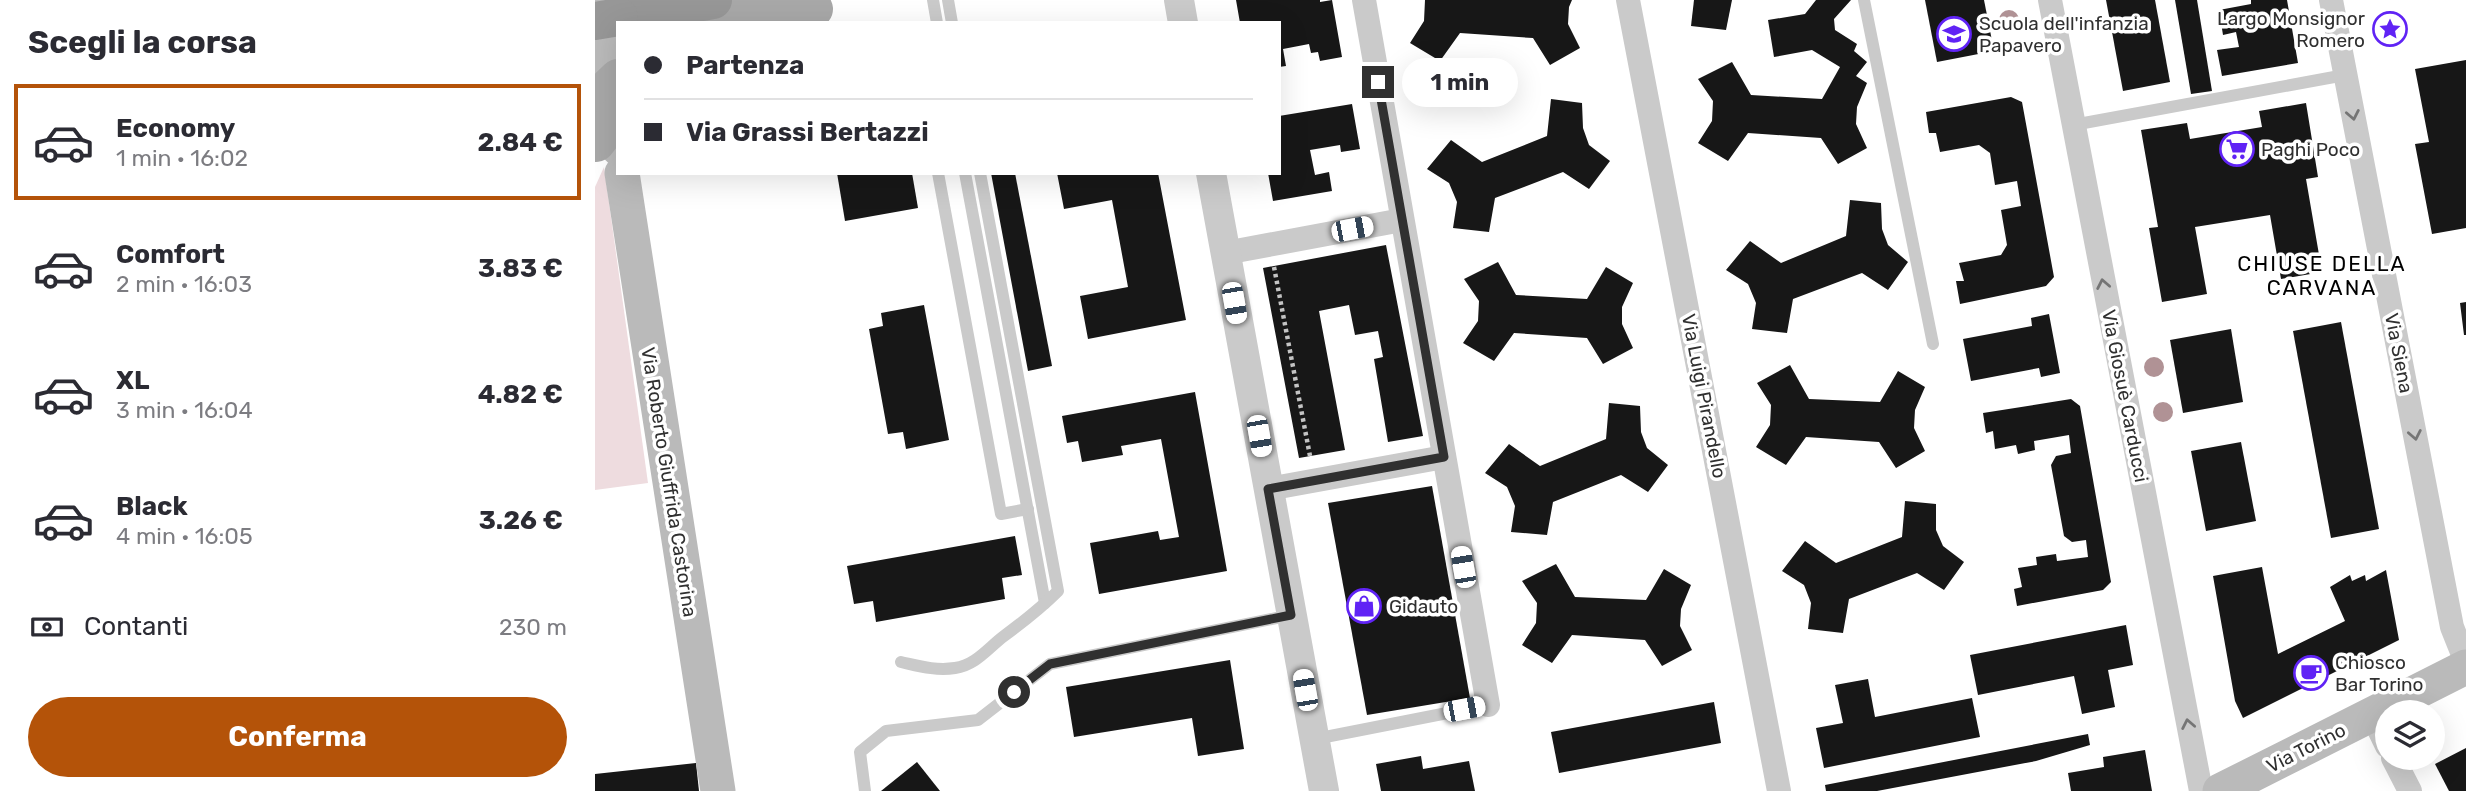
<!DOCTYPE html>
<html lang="it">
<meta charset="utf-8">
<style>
:root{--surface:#fff;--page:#f7f7f7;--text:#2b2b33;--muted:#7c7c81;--line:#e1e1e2;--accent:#b45309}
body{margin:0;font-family:Rubik,sans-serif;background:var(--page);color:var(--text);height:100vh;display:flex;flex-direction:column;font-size:26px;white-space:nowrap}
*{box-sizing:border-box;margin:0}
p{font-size:23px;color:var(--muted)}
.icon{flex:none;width:38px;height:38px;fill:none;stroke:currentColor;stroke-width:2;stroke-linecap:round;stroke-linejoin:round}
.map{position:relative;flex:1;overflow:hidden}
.details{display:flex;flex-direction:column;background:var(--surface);width:595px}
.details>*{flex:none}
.hud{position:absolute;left:21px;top:21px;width:665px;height:154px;border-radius:0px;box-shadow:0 7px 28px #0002;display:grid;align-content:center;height:154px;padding:0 28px;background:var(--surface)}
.fabs{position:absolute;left:1780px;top:700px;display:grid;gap:14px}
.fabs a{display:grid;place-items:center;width:70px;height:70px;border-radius:50%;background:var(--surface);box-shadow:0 7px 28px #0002;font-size:35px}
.end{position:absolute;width:32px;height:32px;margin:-16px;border:9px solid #303030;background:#fff;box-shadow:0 0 0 4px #fff}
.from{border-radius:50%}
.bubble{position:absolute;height:49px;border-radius:24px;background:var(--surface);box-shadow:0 7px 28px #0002;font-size:23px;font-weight:700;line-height:49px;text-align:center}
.car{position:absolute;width:21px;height:42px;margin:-21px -10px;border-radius:9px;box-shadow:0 0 5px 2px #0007;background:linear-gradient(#fff 24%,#345 0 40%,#fff 0 76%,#345 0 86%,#fff 0)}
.hud b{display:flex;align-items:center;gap:24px;height:66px;font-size:26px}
.hud b+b{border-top:2px solid var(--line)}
.hud i{width:18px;height:18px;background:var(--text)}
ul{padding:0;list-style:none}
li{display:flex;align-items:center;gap:21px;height:116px;margin:0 14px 10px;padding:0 14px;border:4px solid transparent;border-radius:0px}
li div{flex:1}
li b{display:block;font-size:26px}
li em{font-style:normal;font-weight:700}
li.current{border-color:var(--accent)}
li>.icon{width:63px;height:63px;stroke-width:1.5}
h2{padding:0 28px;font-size:32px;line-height:84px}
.pay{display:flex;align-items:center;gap:18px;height:77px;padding:0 28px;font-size:26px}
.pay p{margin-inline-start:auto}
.primary-button{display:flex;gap:14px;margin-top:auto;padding:14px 28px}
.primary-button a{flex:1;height:80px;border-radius:42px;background:var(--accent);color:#fff;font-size:28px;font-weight:700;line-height:80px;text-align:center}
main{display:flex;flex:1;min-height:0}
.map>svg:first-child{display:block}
.green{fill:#eedcdf}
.building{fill:#171717}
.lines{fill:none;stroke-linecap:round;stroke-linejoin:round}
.path{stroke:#c4c4c4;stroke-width:4.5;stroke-dasharray:3.5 3.5;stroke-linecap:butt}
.service{stroke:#cacaca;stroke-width:12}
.minor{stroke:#cacaca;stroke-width:24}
.tertiary{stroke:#cacaca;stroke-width:30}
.secondary{stroke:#bababa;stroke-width:35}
.primary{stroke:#a8a8a8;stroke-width:38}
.motorway{stroke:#979797;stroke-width:38}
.primary-bridge{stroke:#a8a8a8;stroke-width:38}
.motorway-bridge{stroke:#979797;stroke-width:38}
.tree{fill:#b09295}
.oneway{stroke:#757575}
.route{stroke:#303030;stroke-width:9}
.labels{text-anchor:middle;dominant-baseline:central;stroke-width:7;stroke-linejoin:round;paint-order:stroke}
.poi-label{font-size:19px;fill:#303030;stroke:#fff;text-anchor:start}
.street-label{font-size:19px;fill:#303030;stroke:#fff}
.neighbourhood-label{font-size:21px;letter-spacing:2px;fill:#000;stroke:#fff}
</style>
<main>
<section class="details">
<h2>Scegli la corsa</h2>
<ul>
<li class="current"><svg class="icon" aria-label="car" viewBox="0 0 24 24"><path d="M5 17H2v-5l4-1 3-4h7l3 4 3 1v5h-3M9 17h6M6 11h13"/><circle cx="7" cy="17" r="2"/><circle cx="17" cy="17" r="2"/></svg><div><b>Economy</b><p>1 min · 16:02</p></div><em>2.84 €</em></li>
<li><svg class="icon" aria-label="car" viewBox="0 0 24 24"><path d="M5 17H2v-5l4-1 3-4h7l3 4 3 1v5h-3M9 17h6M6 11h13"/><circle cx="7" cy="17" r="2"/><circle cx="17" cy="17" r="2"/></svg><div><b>Comfort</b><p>2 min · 16:03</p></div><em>3.83 €</em></li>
<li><svg class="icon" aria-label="car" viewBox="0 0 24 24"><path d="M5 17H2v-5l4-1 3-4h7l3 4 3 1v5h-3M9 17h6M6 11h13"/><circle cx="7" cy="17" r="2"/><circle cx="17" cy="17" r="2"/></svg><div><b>XL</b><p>3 min · 16:04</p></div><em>4.82 €</em></li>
<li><svg class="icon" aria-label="car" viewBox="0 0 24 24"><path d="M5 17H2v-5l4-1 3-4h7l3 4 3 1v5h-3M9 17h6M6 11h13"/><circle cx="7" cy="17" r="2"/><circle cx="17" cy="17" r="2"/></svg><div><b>Black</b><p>4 min · 16:05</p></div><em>3.26 €</em></li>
</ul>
<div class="pay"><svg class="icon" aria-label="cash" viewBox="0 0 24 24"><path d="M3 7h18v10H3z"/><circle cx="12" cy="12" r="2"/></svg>Contanti<p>230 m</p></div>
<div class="primary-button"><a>Conferma</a></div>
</section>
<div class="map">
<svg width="1871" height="791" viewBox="0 0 1871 791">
<rect width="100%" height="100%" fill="#fff"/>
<polygon class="green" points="9,167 53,483 0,490 0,187"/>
<g class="building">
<polygon points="641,0 725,0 725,2 737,0 747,57 725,61 723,52 716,53 714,44 688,49 691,66 684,67 684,23 645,23"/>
<polygon points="830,0 977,0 974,7 973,24 985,48 955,65 938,38 865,33 845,61 815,43 829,21"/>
<polygon points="1099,0 1137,0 1131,30 1096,26"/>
<polygon points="1221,0 1256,0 1239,19 1240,30 1262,44 1259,51 1272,62 1261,76 1272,83 1262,107 1261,124 1272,148 1243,164 1226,138 1153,133 1133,161 1103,143 1117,121 1118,101 1103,79 1137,62 1156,95 1227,99 1245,67 1217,50 1179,57 1173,20 1210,14"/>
<polygon points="1330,0 1389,0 1399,51 1342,62"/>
<polygon points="1511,0 1560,0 1575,82 1528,91"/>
<polygon points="1580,0 1602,0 1617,91 1596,94"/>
<polygon points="1656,0 1692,0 1703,63 1627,76 1622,50 1644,47 1641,32 1628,35 1624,10 1656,4"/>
<polygon points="1871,60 1871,228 1837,234 1820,144 1834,142 1820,69"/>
<polygon points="1416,97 1427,102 1459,277 1451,286 1365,304 1361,281 1369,281 1364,263 1406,255 1412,245 1406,210 1426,206 1422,181 1400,185 1395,153 1384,145 1345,152 1341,133 1334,133 1331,112"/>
<polygon points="956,99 987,103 988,128 994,145 1015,161 994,189 968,172 900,198 894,232 858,228 862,202 854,183 832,169 856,140 887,162 952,136"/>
<polygon points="1711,103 1723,177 1711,179 1727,272 1686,279 1675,215 1600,227 1612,294 1567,302 1554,228 1563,227 1546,130 1592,123 1595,139 1667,127 1664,111"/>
<polygon points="757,104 765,149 746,152 745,145 715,150 720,175 734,172 737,191 678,201 673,173 684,173 684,116"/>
<polygon points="242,173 317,173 323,208 250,221"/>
<polygon points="396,173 420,173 457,366 433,371"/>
<polygon points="462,173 563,173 591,320 493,339 485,296 533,287 517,200 469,209"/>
<polygon points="1255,200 1286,203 1287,229 1293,245 1313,262 1293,290 1267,273 1198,299 1192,333 1157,329 1161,303 1153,284 1131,270 1155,241 1186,263 1251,236"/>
<polygon points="791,245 828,436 793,442 779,359 788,357 783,331 760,335 754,305 724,311 750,450 704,458 668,268"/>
<polygon points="903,262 921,295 992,299 1011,267 1038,283 1027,307 1027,324 1038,348 1008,364 992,338 919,333 899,361 868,343 883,321 884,301 869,279"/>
<polygon points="1871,302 1871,335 1869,335 1865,303"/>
<polygon points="329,305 354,440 311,449 308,432 293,434 274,329 288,326 286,313"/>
<polygon points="1454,314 1465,373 1446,377 1444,368 1376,381 1368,339 1437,326 1436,318"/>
<polygon points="1746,322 1784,529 1736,538 1698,331"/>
<polygon points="1636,329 1648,402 1588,413 1575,340"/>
<polygon points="1195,365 1214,399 1285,402 1303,371 1330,387 1320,410 1319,428 1330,451 1301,468 1284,442 1211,437 1191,465 1161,447 1175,425 1176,405 1162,383"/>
<polygon points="600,392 632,571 504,594 495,543 563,531 565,540 584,537 566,439 526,446 528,455 487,462 483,441 472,443 467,416"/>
<polygon points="1476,399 1485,406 1516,582 1508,590 1422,606 1419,589 1427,587 1423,568 1442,565 1441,557 1461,554 1462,561 1493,557 1491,540 1477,542 1469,536 1456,465 1461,456 1476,453 1474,435 1439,441 1440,450 1423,454 1421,445 1400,449 1398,431 1391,433 1388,413"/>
<polygon points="1014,403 1045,406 1046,432 1052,448 1073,465 1053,492 1026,475 958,502 952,535 916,532 920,506 912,487 890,473 914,444 945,466 1011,439"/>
<polygon points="1646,442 1661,521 1611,531 1596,451"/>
<polygon points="837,486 875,698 772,715 733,503"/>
<polygon points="1310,501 1341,504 1341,530 1348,546 1369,562 1349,590 1322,573 1254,599 1248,633 1213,629 1216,603 1209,585 1187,571 1210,541 1241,563 1307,537"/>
<polygon points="420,536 427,575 407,578 410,599 281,622 278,601 259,604 252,566"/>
<polygon points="961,564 980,597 1051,600 1069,569 1096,585 1086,609 1085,626 1097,650 1067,666 1050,640 977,635 957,663 927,645 941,623 942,603 927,581"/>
<polygon points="1667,567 1683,654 1750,621 1735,587 1755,575 1757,581 1770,575 1771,581 1791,570 1804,640 1648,718 1640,701 1618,576"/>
<polygon points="1531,625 1538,665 1513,670 1520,707 1487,714 1479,676 1383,695 1375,655"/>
<polygon points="635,660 649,749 603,756 597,718 479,737 471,687"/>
<polygon points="1273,679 1280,717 1377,698 1385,737 1229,768 1221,728 1248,723 1240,685"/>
<polygon points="1119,702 1126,743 964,773 956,732"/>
<polygon points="1493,734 1495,745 1441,761 1282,791 1231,791 1230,785"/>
<polygon points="1871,748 1871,791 1854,791 1840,764"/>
<polygon points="1550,750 1557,791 1476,791 1473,773 1509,767 1508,757"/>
<polygon points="826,756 828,769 874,761 880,791 786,791 781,764"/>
<polygon points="322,762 345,791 286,791"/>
<polygon points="101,763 104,791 0,791 0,774"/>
</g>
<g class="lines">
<polyline class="path" points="679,267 715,456"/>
<g class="service">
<polyline points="338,0 342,23"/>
<polyline points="353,0 357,23"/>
<polyline points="1269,0 1338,344"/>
<polyline points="1478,125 1750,75"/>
<polyline points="343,173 406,514 433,509"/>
<polyline points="370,173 450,603"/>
<path d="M306 662C324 666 341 671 360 668 381 665 393 648 409 636 428 622 446 608 463 591L385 173"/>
<polyline points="720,739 893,705"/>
<polyline points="270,791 265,752 291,731 383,720 455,664 696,615"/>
</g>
<g class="minor">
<polyline points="769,0 893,705"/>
<polyline points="1033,0 1184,791"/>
<polyline points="1455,0 1606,791"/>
<polyline points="1736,0 1857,627 1871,662"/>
<polyline points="630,253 807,220"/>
<polyline points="673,489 849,457"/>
<polyline points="1777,715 1792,746"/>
<polyline points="1798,758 1815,791"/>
</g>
<g class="tertiary">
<polyline points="584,0 588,23"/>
<polyline points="616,173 729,791"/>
</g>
<g class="secondary">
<polyline points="0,1 23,148"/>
<polyline points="27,173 123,791"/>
<polyline points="1625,791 1871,667"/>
</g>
<polyline class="primary" points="119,23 140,15 219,9"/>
<polyline class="motorway" points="24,17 118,0"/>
<g class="primary-bridge">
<polyline points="0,100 23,78"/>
<polyline points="1,143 23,115"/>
</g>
<polyline class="motorway-bridge" points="0,21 24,17"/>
</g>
<g class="tree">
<circle cx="1414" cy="20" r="10"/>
<circle cx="1559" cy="367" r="10"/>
<circle cx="1568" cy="412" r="10"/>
</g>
<defs><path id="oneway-chevron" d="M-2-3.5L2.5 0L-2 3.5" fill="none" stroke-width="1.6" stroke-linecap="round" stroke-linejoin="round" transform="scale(1.75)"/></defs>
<g class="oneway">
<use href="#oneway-chevron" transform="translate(1758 115) rotate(79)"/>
<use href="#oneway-chevron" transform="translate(1508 284) rotate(-101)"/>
<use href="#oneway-chevron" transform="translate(1820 435) rotate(79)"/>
<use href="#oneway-chevron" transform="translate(1593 724) rotate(-101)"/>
</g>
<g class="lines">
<polyline class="route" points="419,692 455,664 696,615 673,489 849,457 783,82"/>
</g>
<defs>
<g id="sight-ring" transform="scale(1.75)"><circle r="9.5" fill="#fff" stroke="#6023f5" stroke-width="1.5"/><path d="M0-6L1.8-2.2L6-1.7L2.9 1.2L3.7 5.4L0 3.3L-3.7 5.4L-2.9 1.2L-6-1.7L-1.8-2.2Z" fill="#6023f5"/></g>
<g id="school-ring" transform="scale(1.75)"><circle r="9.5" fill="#fff" stroke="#6023f5" stroke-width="1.5"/><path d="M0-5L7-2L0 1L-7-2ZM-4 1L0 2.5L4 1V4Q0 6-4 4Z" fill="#6023f5"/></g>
<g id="supermarket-ring" transform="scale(1.75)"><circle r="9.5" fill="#fff" stroke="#6023f5" stroke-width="1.5"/><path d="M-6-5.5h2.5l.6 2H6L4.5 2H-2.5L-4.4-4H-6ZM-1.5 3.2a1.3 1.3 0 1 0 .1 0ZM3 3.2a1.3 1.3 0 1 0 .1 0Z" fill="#6023f5"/></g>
<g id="shop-ring" transform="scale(1.75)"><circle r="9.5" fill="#fff" stroke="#6023f5" stroke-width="1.5"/><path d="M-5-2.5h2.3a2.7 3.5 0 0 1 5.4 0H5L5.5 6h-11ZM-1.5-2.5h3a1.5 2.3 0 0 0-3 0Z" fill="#6023f5"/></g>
<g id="cafe-ring" transform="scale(1.75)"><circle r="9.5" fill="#fff" stroke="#6023f5" stroke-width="1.5"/><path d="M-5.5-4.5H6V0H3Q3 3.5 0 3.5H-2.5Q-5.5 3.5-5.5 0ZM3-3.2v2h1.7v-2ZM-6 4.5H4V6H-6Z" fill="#6023f5"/></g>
</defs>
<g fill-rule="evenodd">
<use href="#sight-ring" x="1795" y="29"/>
<use href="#school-ring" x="1359" y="34"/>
<use href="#supermarket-ring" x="1642" y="149"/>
<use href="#shop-ring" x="769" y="606"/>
<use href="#cafe-ring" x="1716" y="673"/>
</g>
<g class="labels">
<g class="poi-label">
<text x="1770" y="18" text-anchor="end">Largo Monsignor<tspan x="1770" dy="22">Romero</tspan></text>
<text x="1384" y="23">Scuola dell'infanzia<tspan x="1384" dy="22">Papavero</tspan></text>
<text x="1666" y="149">Paghi Poco</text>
<text x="794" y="606">Gidauto</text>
<text x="1740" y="662">Chiosco<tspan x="1740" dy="22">Bar Torino</tspan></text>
</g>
<g class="street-label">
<text transform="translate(1804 353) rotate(79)">Via Siena</text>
<text transform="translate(1109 396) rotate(79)">Via Luigi Pirandello</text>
<text transform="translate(1530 396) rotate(79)">Via Giosuè Carducci</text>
<text transform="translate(74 482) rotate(81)">Via Roberto Giuffrida Castorina</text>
<text transform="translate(1711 748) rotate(-27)">Via Torino</text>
</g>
<g class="neighbourhood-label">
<text x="1727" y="263">CHIUSE DELLA<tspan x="1727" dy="24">CARVANA</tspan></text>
</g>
</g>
</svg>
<div class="fabs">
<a><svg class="icon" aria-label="layers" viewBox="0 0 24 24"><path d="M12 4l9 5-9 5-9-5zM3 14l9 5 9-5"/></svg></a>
</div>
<i class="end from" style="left:419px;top:692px"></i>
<i class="end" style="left:783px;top:82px"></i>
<div class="bubble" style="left:807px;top:58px;width:116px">1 min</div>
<i class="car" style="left:757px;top:229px;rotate:79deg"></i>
<i class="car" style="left:639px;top:303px;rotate:170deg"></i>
<i class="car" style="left:664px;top:436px;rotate:170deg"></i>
<i class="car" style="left:868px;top:567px;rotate:350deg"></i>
<i class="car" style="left:710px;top:690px;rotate:350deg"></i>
<i class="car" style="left:869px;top:709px;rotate:79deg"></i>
<div class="hud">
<b><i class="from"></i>Partenza</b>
<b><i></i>Via Grassi Bertazzi</b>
</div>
</div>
</main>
